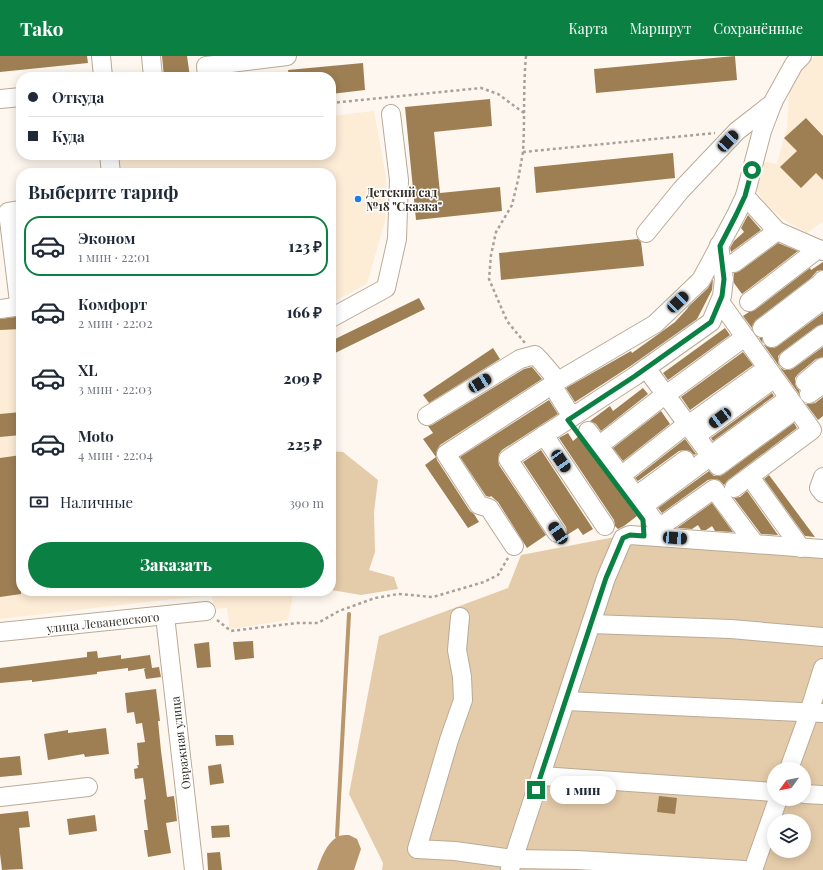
<!DOCTYPE html>
<html lang="ru">
<meta charset="utf-8">
<style>
:root{--surface:#fff;--page:#f6f6f7;--text:#1f2937;--muted:#747a83;--line:#e0e1e3;--accent:#0b8043}
body{margin:0;font-family:"Playfair Display",serif;background:var(--page);color:var(--text);height:100vh;display:flex;flex-direction:column;font-size:15px;white-space:nowrap}
*{box-sizing:border-box;margin:0}
p{font-size:13px;color:var(--muted)}
.icon{flex:none;width:22px;height:22px;fill:none;stroke:currentColor;stroke-width:2;stroke-linecap:round;stroke-linejoin:round}
.map{position:relative;flex:1;overflow:hidden}
.drawer{position:absolute;left:16px;top:112px;width:320px;height:428px;display:flex;flex-direction:column;background:var(--surface);border-radius:16px;box-shadow:0 2px 10px #0003}
.drawer>*{flex:none}
.top-card{position:absolute;left:16px;top:16px;width:320px;height:88px;border-radius:16px;box-shadow:0 2px 10px #0003;display:grid;align-content:center;height:88px;padding:0 12px;background:var(--surface)}
.needle{width:26px;rotate:237deg}
.controls{position:absolute;left:767px;top:706px;display:grid;gap:8px}
.controls a{display:grid;place-items:center;width:44px;height:44px;border-radius:50%;background:var(--surface);box-shadow:0 2px 10px #0003;font-size:20px}
.end{position:absolute;width:18px;height:18px;margin:-9px;border:5px solid #0b8043;background:#fff;box-shadow:0 0 0 2px #fff}
.from{border-radius:50%}
.bubble{position:absolute;height:28px;border-radius:14px;background:var(--surface);box-shadow:0 2px 10px #0003;font-size:13px;font-weight:800;line-height:28px;text-align:center}
.car{position:absolute;width:12px;height:24px;margin:-12px -6px;border-radius:5px;box-shadow:0 0 3px 1px #0007;background:linear-gradient(#222 24%,#8ab4d8 0 40%,#222 0 76%,#8ab4d8 0 86%,#222 0)}
.top-card b{display:flex;align-items:center;gap:14px;height:38px;font-size:15px}
.top-card b+b{border-top:1px solid var(--line)}
.top-card i{width:10px;height:10px;background:var(--text)}
ul{padding:0;list-style:none}
li{display:flex;align-items:center;gap:12px;height:60px;margin:0 8px 6px;padding:0 4px;border:2px solid transparent;border-radius:16px}
li div{flex:1}
li b{display:block;font-size:15px}
li em{font-style:normal;font-weight:800}
li.selected{border-color:var(--accent)}
li>.icon{width:36px;height:36px;stroke-width:1.5}
h2{padding:0 12px;font-size:18px;line-height:48px}
.pay{display:flex;align-items:center;gap:10px;height:44px;padding:0 12px;font-size:15px}
.pay p{margin-inline-start:auto}
.button{display:flex;gap:8px;margin-top:auto;padding:8px 12px}
.button a{flex:1;height:46px;border-radius:24px;background:var(--accent);color:#fff;font-size:16px;font-weight:800;line-height:46px;text-align:center}
header{display:flex;align-items:center;gap:24px;box-sizing:border-box;height:56px;padding:0 20px;background:var(--accent);color:#fff}
header strong{font-size:19px}
nav{display:flex;gap:22px;margin-inline-start:auto;font-size:14px}
.map>svg:first-child{display:block}
.built{fill:#fdecd6}
.green{fill:#e4cba9;fill-rule:evenodd}
.water{fill:#b7976b}
.lines{fill:none;stroke-linecap:round;stroke-linejoin:round}
.stream{stroke:#b7976b;stroke-width:4}
.building{fill:#9e7f54}
.minor-casing{stroke:#baab97;stroke-width:20}
.path{stroke:#a7a199;stroke-width:2.5;stroke-dasharray:3 3;stroke-linecap:butt}
.minor{stroke:#fff;stroke-width:18}
.route{stroke:#0b8043;stroke-width:5}
.poi-dot{fill:#1f7de6;stroke:#fff;stroke-width:1.5}
.labels{text-anchor:middle;dominant-baseline:central;stroke-width:3;stroke-linejoin:round;paint-order:stroke}
.poi-label{font-size:12px;font-weight:bold;fill:#322c24;stroke:#fff;text-anchor:start}
.street-label{font-size:12px;fill:#322c24;stroke:#fff}
</style>
<header>
<strong>Tako</strong>
<nav><a>Карта</a><a>Маршрут</a><a>Сохранённые</a></nav>
</header>
<div class="map">
<svg width="823" height="814" viewBox="0 0 823 814">
<rect width="100%" height="100%" fill="#fef7ef"/>
<g class="built">
<polygon points="814,0 823,0 823,167 822,166 807,177 787,166 766,149 754,130 762,105 777,108 787,71 790,23"/>
<polygon points="374,55 386,121 385,165 367,228 331,247 331,117 118,117 116,99 331,99 331,60"/>
<polygon points="21,259 21,535 294,535 288,564 230,573 227,552 214,553 212,540 172,543 0,563 0,260"/>
</g>
<g class="green">
<polygon points="331,395 343,396 378,424 374,456 375,496 369,514 394,521 398,533 361,539 331,534"/>
<path d="M615 481 823 496V814H382L383 807 349 738 379 580 508 532 521 499ZM774 713H804V743H774ZM774 765H804V795H774Z"/>
</g>
<path class="water" d="M349 779 357 783 361 793 354 814H317C321 803 326 788 337 781 340 779 345 779 349 779Z"/>
<g class="lines">
<polyline class="stream" points="337,780 349,558"/>
</g>
<g class="building">
<polygon points="0,0 87,0 88,7 0,16"/>
<polygon points="162,0 187,0 190,21 164,21"/>
<polygon points="735,0 737,24 596,37 594,13"/>
<polygon points="363,7 365,34 331,38 331,21 289,21 288,14"/>
<polygon points="490,43 492,70 434,76 440,137 500,131 502,155 416,164 405,51"/>
<polygon points="806,62 823,80 823,124 816,117 801,132 780,111 797,95 784,82"/>
<polygon points="673,97 675,122 536,137 534,111"/>
<polygon points="748,159 761,174 731,196 730,192 734,185 744,176 741,172"/>
<polygon points="638,183 641,186 644,210 501,224 499,197"/>
<polygon points="778,187 798,195 742,238 734,227 734,217 740,215"/>
<polygon points="823,206 823,214 817,215 811,222 756,264 753,268 752,272 743,260 749,256 755,254 810,212 811,214"/>
<polygon points="713,223 712,234 697,263 629,311 575,346 566,332 631,295 632,297 660,277 675,266 687,253 689,250 708,232"/>
<polygon points="419,242 425,253 331,299 331,285"/>
<polygon points="823,257 823,268 817,270 782,296 778,300 778,306 780,311 784,314 790,314 794,312 823,291 823,301 816,303 798,318 795,322 795,328 797,332 799,334 799,338 759,282 762,282 763,288 768,291 774,292 778,290"/>
<polygon points="21,259 21,273 0,274 0,263 15,261"/>
<polygon points="725,272 730,279 668,324 663,317"/>
<polygon points="493,292 500,303 429,347 423,339"/>
<polygon points="743,296 753,309 690,354 681,341"/>
<polygon points="532,311 542,323 440,389 437,394 436,399 437,404 470,455 474,458 479,466 468,472 425,409 436,401 423,383 433,377 428,370 432,369 524,313"/>
<polygon points="643,332 648,338 601,375 596,368 590,365 610,350 613,355"/>
<polygon points="772,337 774,340 713,385 711,382"/>
<polygon points="823,341 823,360 818,364 806,348 810,348 815,347"/>
<polygon points="549,344 558,358 502,394 499,398 498,403 499,409 546,479 527,492 498,446 491,440 490,441 486,440 460,401"/>
<polygon points="661,355 670,368 623,405 613,392"/>
<polygon points="21,356 21,379 0,381 0,358"/>
<polygon points="794,367 797,372 728,424 724,429 719,424 713,423 708,424 662,457 658,452 709,415 714,420 720,420 724,418"/>
<polygon points="568,377 573,385 579,380 637,460 624,470 618,473 615,470 614,464 559,382"/>
<polygon points="685,383 696,398 694,399 690,395 684,394 679,395 638,425 635,422"/>
<polygon points="541,394 593,473 583,479 578,472 567,479 567,476 566,471 523,406"/>
<polygon points="21,399 21,538 0,541 0,402"/>
<polygon points="769,419 815,481 805,480 764,423"/>
<polygon points="747,435 778,479 761,478 734,442 740,441"/>
<polygon points="712,447 733,476 715,475 712,470 706,474 701,474 698,469 692,473 677,472"/>
<polygon points="253,585 254,602 235,604 233,586"/>
<polygon points="209,586 211,611 197,612 194,588"/>
<polygon points="97,595 98,602 121,599 121,603 150,599 152,612 159,611 161,621 146,623 144,613 146,612 128,615 128,612 97,616 97,618 32,626 32,624 0,627 0,612 87,601 87,596"/>
<polygon points="156,633 160,665 158,665 161,695 167,741 174,740 177,765 166,767 171,797 148,801 144,774 148,774 144,744 146,743 143,722 135,723 134,713 138,712 137,709 139,709 137,687 145,686 142,667 136,668 134,656 127,657 125,637"/>
<polygon points="106,672 109,698 85,701 84,698 48,704 44,678 68,674 68,677"/>
<polygon points="215,679 233,679 234,689 216,690"/>
<polygon points="20,700 22,719 0,721 0,702"/>
<polygon points="221,708 224,727 210,729 208,710"/>
<polygon points="659,740 677,742 675,758 657,756"/>
<polygon points="28,755 30,771 19,772 23,813 2,814 0,798 0,758"/>
<polygon points="95,759 97,775 69,779 67,763"/>
<polygon points="229,769 230,781 212,782 211,770"/>
<polygon points="220,796 222,814 208,814 207,797"/>
</g>
<g class="lines">
<g class="minor-casing">
<g id="minor">
<polyline points="101,0 103,21"/>
<polyline points="151,0 153,21"/>
<polyline points="207,21 206,10 287,0"/>
<polyline points="0,43 21,41"/>
<polyline points="109,99 111,117"/>
<polyline points="745,140 777,175 823,195"/>
<polyline points="646,177 681,134 737,75 773,47"/>
<polyline points="734,207 777,175"/>
<polyline points="720,246 812,374 734,432"/>
<polyline points="749,246 818,193"/>
<polyline points="0,253 14,251 19,246 8,156 21,154"/>
<polyline points="331,262 386,232 397,183 399,124 391,58"/>
<polyline points="762,272 817,230 822,226 823,224"/>
<polyline points="772,282 823,244"/>
<polyline points="788,304 823,278"/>
<polyline points="646,312 718,410 788,359"/>
<polyline points="805,326 823,311"/>
<polyline points="552,329 572,361"/>
<polyline points="674,333 745,281"/>
<polyline points="809,338 823,328"/>
<polyline points="427,360 520,303 535,299 540,304 558,325 655,268 701,224 736,159 745,140 762,75 773,46 794,8 802,0"/>
<polyline points="695,364 767,312"/>
<polyline points="588,375 655,466 663,469 714,433 755,488"/>
<polyline points="544,379 605,470"/>
<polyline points="696,380 768,327"/>
<polyline points="605,385 666,338"/>
<polyline points="718,394 789,342"/>
<polyline points="627,415 687,368"/>
<polyline points="823,421 819,432 823,437"/>
<polyline points="755,428 801,492"/>
<polyline points="636,440 685,404"/>
<polyline points="649,446 711,400"/>
<polyline points="557,477 508,403 635,320 711,266 722,240 724,223 719,189"/>
<polyline points="514,490 489,452 479,449 446,398 558,325"/>
<polyline points="165,560 194,814"/>
<polyline points="460,561 457,594 462,621 463,644 449,684 417,793 455,795 513,803 577,804 744,814"/>
<polyline points="591,568 731,573 823,581"/>
<polyline points="0,576 206,555"/>
<polyline points="566,645 823,657"/>
<polyline points="789,713 806,666 823,612"/>
<polyline points="541,720 774,736"/>
<polyline points="804,738 823,739"/>
<polyline points="0,741 88,731"/>
<polyline points="510,813 606,522 623,482 630,479 823,493"/>
<polyline points="753,814 778,743"/>
</g>
</g>
<g class="path">
<path d="M526 0C523 32 525 64 523 96L715 77"/>
<polyline points="331,47 481,32 498,38 524,57"/>
<polyline points="523,96 518,124 512,149 496,176 491,199 489,223 507,265 525,287"/>
<polyline points="217,564 231,575 297,567 318,567 339,555 375,542 398,538 433,541 484,526 498,519 508,502"/>
</g>
<use href="#minor" class="minor"/>
</g>
<g class="lines">
<polyline class="route" points="536,734 606,522 623,482 630,479 644,480 643,464 568,364 635,320 711,266 722,240 724,223 720,190 736,159 745,140 752,114"/>
</g>
<circle class="poi-dot" cx="358" cy="143" r="4"/>
<g class="labels">
<g class="poi-label">
<text x="366" y="136">Детский сад<tspan x="366" dy="14">№18 "Сказка"</tspan></text>
</g>
<g class="street-label">
<text transform="translate(103 566) rotate(-6)">улица Леваневского</text>
<text transform="translate(180 687) rotate(-97)">Овражная улица</text>
</g>
</g>
</svg>
<div class="controls">
<a><svg class="needle" viewBox="-14 -14 28 28"><path d="M0-13l5 13h-10z" fill="#e53935"/><path d="M0 13l5-13h-10z" fill="#747a83"/></svg></a>
<a><svg class="icon" aria-label="layers" viewBox="0 0 24 24"><path d="M12 4l9 5-9 5-9-5zM3 14l9 5 9-5"/></svg></a>
</div>
<i class="end from" style="left:752px;top:114px"></i>
<i class="end" style="left:536px;top:734px"></i>
<div class="bubble" style="left:550px;top:720px;width:66px">1 мин</div>
<i class="car" style="left:728px;top:85px;rotate:43deg"></i>
<i class="car" style="left:678px;top:246px;rotate:46deg"></i>
<i class="car" style="left:480px;top:327px;rotate:59deg"></i>
<i class="car" style="left:720px;top:362px;rotate:233deg"></i>
<i class="car" style="left:561px;top:405px;rotate:146deg"></i>
<i class="car" style="left:558px;top:477px;rotate:326deg"></i>
<i class="car" style="left:675px;top:482px;rotate:94deg"></i>
<div class="top-card">
<b><i class="from"></i>Откуда</b>
<b><i></i>Куда</b>
</div>
<section class="drawer">
<h2>Выберите тариф</h2>
<ul>
<li class="selected"><svg class="icon" aria-label="car" viewBox="0 0 24 24"><path d="M5 17H2v-5l4-1 3-4h7l3 4 3 1v5h-3M9 17h6M6 11h13"/><circle cx="7" cy="17" r="2"/><circle cx="17" cy="17" r="2"/></svg><div><b>Эконом</b><p>1 мин · 22:01</p></div><em>123 ₽</em></li>
<li><svg class="icon" aria-label="car" viewBox="0 0 24 24"><path d="M5 17H2v-5l4-1 3-4h7l3 4 3 1v5h-3M9 17h6M6 11h13"/><circle cx="7" cy="17" r="2"/><circle cx="17" cy="17" r="2"/></svg><div><b>Комфорт</b><p>2 мин · 22:02</p></div><em>166 ₽</em></li>
<li><svg class="icon" aria-label="car" viewBox="0 0 24 24"><path d="M5 17H2v-5l4-1 3-4h7l3 4 3 1v5h-3M9 17h6M6 11h13"/><circle cx="7" cy="17" r="2"/><circle cx="17" cy="17" r="2"/></svg><div><b>XL</b><p>3 мин · 22:03</p></div><em>209 ₽</em></li>
<li><svg class="icon" aria-label="car" viewBox="0 0 24 24"><path d="M5 17H2v-5l4-1 3-4h7l3 4 3 1v5h-3M9 17h6M6 11h13"/><circle cx="7" cy="17" r="2"/><circle cx="17" cy="17" r="2"/></svg><div><b>Moto</b><p>4 мин · 22:04</p></div><em>225 ₽</em></li>
</ul>
<div class="pay"><svg class="icon" aria-label="cash" viewBox="0 0 24 24"><path d="M3 7h18v10H3z"/><circle cx="12" cy="12" r="2"/></svg>Наличные<p>390 m</p></div>
<div class="button"><a>Заказать</a></div>
</section>
</div>
